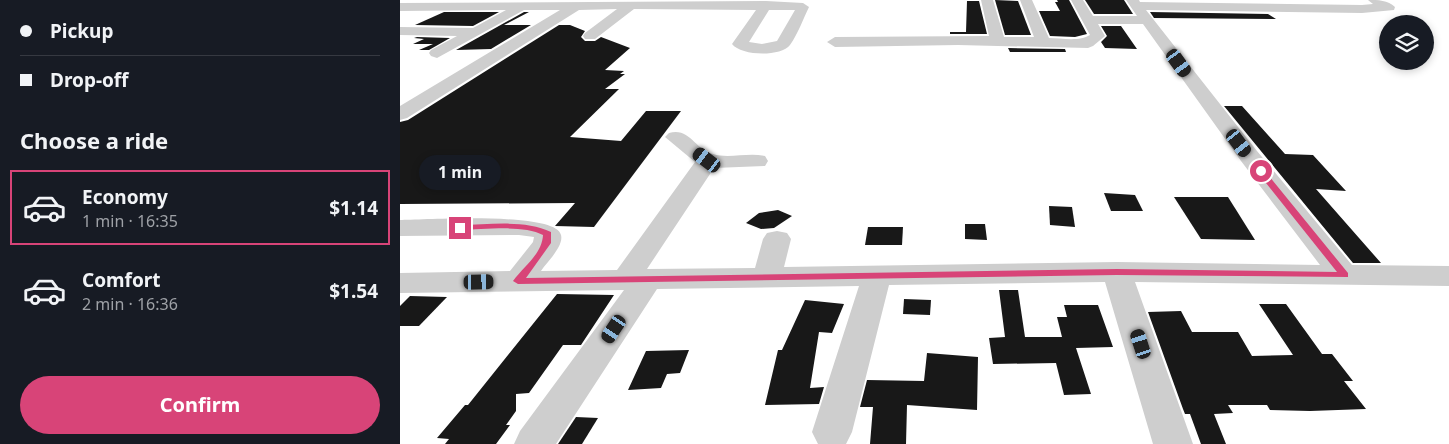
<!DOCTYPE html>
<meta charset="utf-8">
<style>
:root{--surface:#171b24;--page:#242831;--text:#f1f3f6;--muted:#9ea1a6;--line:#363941;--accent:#d84478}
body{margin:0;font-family:"Noto Sans",sans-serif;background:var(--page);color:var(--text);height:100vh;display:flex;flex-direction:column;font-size:19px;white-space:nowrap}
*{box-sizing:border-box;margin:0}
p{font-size:16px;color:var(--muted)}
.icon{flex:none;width:28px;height:28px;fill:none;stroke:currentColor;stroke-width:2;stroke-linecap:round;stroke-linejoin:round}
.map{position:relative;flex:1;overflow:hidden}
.panel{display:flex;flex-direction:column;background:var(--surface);width:400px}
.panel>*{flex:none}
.hud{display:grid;align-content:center;height:110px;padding:0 20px;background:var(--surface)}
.buttons{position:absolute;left:979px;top:15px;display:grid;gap:10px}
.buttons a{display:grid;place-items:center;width:55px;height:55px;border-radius:50%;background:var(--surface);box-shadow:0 2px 8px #0003;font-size:25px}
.end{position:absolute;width:22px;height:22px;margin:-11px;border:6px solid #d84478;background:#fff;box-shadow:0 0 0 2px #fff}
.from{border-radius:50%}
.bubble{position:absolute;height:35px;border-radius:18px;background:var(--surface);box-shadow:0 2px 8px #0003;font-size:16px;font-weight:700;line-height:35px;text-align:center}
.car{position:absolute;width:15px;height:30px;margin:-15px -8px;border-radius:6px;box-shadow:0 0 4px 1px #0007;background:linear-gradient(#222 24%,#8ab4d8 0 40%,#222 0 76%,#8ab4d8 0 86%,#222 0)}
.hud b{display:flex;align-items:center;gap:18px;height:48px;font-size:19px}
.hud b+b{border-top:1px solid var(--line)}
.hud i{width:12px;height:12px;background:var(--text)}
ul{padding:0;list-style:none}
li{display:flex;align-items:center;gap:15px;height:75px;margin:0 10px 8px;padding:0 10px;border:2px solid transparent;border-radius:0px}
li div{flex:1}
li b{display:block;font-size:19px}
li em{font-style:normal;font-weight:700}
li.selected{border-color:var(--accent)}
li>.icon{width:45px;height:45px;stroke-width:1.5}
h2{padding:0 20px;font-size:22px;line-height:60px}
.primary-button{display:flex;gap:10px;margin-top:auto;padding:10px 20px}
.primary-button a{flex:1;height:58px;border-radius:30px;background:var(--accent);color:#fff;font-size:20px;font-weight:700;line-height:58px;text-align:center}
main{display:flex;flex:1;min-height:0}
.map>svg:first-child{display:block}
.building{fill:#181818}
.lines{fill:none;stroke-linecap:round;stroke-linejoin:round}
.minor{fill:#cecece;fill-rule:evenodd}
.route{fill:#d84478}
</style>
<main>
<section class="panel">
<div class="hud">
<b><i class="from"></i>Pickup</b>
<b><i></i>Drop-off</b>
</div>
<h2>Choose a ride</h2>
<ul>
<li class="selected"><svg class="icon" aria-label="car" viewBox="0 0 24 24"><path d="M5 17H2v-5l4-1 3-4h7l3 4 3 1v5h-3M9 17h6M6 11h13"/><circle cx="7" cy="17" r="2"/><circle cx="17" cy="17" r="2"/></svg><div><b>Economy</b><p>1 min · 16:35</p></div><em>$1.14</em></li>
<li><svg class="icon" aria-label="car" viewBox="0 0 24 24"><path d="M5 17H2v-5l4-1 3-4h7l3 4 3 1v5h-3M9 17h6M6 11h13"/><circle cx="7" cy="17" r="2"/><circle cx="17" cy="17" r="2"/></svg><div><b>Comfort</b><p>2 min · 16:36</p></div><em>$1.54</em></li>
</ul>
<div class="primary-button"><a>Confirm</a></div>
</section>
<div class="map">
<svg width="1049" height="444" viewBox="0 0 1049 444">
<rect width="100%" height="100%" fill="#fff"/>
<g class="building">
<polygon points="595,0 618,1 631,35 605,35"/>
<polygon points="657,0 669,0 687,34 675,37 650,36 639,11 660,11 655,2 658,2"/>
<polygon points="685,0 724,0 733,14 694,14"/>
<polygon points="567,1 579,1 587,34 550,34 550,32 566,32"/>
<polygon points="44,12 99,12 73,26 15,25"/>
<polygon points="124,12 129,12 104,25 131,25 91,49 56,50"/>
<polygon points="750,12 868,14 876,19 754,18"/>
<polygon points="159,25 170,25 185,31 181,37 185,41 195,41 201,37 230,48 205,70 224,71 220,74 225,74 205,89 219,89 170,137 221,141 246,111 281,111 194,227 155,226 175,203 0,204 0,122 8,120"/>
<polygon points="701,26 721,26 737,49 705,48 701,42 707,36"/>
<polygon points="17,37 50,38 29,50 19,50 33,44 13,44 24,39 14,38"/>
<polygon points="608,48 665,49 666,52 610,52"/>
<polygon points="824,106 842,106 885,154 913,155 946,191 916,189 981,263 953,263"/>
<polygon points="704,193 735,195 743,211 711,211"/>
<polygon points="774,197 828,197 855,240 801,239"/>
<polygon points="649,206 672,207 675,227 650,225"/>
<polygon points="378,210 392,216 374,228 361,229 346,223 359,213"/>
<polygon points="565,224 585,224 587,240 565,239"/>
<polygon points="468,227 503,227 502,245 465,245"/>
<polygon points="599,290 618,290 625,337 662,337 657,317 667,317 664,305 698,305 713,347 676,348 691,394 664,395 656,363 593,364 589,338 605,337"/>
<polygon points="157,294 214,295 181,345 163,345 129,393 116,394 116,411 106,425 110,425 96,444 45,444 49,439 37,438 65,405 68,405"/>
<polygon points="10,296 47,297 19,326 0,326 0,306"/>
<polygon points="504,299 531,300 530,315 503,314"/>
<polygon points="405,300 444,304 432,333 419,332 410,388 424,387 419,404 365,405 378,350 382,350"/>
<polygon points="859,304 886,304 922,354 932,354 953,381 944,381 966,409 910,411 870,410 867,405 828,405 833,413 814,414 826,444 801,444 790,414 785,414 783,409 748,312 781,311 792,332 838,332 852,356 893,355"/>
<polygon points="289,350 280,373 267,374 261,388 228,390 246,351"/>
<polygon points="527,353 578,357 577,410 507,405 506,444 470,444 473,407 460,407 467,380 524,381"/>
<polygon points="176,417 198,418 182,444 158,444"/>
</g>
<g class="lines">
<g class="minor">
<path d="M581 0H593L604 37H634L620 0H632L649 38C661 38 679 42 690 35L671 0H683L693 16H737L726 0H739L740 2 962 5 973 4 968 0C978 0 988 0 995 7L994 10 962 13 746 10 857 151 952 265 1049 266V286L735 282 793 444H753L705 282 489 285 452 432 446 444H418L412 432 459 286 257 289 156 444H114L120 431 224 290 0 293V273L110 271 133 242 134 237 119 235 0 236V220C23 220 156 211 161 235 164 246 147 262 141 271L217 270 295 162 265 137 269 133C290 127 295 150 313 154 329 159 348 152 365 156L368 161 365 166 314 168 247 269 355 268 363 239 367 233 377 231 387 233 391 239 384 267 717 262 920 265 841 161 743 24H698L705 36 693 46 688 48 558 45 435 47 427 42 435 37 589 36Z"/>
<path d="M366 1 403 3 409 7C403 19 398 34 390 45 381 57 341 56 332 44L356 10 234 9 195 39H185L183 36 185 33 217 9 179 10 7 118 0 120V106L160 10H124L37 58 31 56 29 53 31 50 57 36 0 35V27L73 28 106 10 0 11V3ZM369 10H395L377 41 362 44 349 42Z"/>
</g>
</g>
<path class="route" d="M858 170H864L948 273V277L717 275 118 284 113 281C124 266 142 254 143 235 123 224 83 230 60 230L56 228 60 225C88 225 125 219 151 232V243L126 278 717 269 937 272 858 173Z"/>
</svg>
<div class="buttons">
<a><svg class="icon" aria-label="layers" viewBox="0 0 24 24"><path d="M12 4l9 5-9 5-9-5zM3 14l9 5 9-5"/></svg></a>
</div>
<i class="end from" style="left:861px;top:171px"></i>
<i class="end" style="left:60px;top:228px"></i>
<div class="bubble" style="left:19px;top:155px;width:82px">1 min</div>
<i class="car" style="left:779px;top:63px;rotate:144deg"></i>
<i class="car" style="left:839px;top:143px;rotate:143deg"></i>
<i class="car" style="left:307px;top:160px;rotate:307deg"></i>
<i class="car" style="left:79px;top:282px;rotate:89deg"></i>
<i class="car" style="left:214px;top:329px;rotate:214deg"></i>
<i class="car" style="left:741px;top:344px;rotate:342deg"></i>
</div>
</main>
